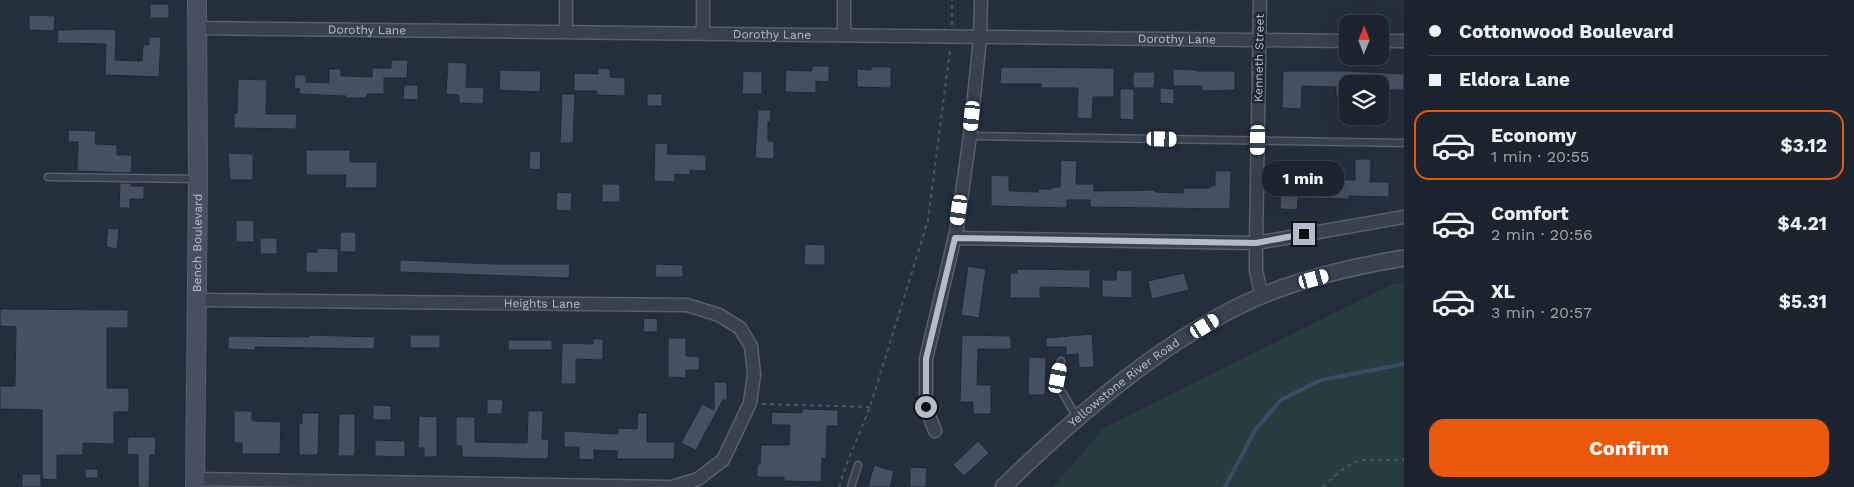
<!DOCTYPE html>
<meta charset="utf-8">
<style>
:root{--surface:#1b232e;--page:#282f3a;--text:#f1f3f6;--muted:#a0a4aa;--line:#39404a;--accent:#ea580c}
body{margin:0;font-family:"Work Sans",sans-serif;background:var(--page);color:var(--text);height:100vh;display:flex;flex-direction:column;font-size:19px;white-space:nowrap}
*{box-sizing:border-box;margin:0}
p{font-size:16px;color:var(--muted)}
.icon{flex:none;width:28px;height:28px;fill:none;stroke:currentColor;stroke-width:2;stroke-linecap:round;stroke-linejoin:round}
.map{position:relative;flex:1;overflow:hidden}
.sheet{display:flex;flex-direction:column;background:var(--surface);width:450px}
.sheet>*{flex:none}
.top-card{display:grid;align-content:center;height:110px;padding:0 25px;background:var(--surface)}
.needle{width:32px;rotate:1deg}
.buttons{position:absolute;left:1339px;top:15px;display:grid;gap:10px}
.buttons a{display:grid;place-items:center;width:50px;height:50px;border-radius:10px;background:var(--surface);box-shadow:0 5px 20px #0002,0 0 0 1px var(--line);font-size:25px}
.end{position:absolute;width:22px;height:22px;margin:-11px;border:6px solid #b4bcc9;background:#111;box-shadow:0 0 0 2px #111}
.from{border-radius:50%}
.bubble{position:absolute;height:35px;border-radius:15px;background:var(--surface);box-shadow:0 5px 20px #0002,0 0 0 1px var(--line);font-size:16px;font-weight:700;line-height:35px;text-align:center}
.car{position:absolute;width:15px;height:30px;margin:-15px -8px;border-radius:6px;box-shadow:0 0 4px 1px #0007;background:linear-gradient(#fff 24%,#345 0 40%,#fff 0 76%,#345 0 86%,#fff 0)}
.top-card b{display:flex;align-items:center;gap:18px;height:48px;font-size:19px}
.top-card b+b{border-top:1px solid var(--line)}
.top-card i{width:12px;height:12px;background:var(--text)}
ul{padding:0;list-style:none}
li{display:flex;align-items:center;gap:15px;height:70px;margin:0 10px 8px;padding:0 15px;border:2px solid transparent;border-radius:15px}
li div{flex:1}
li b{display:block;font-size:19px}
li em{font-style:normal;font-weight:700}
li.active{border-color:var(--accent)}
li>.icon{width:45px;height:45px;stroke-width:1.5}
.button{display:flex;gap:10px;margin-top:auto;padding:10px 25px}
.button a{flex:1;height:58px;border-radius:15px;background:var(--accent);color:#fff;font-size:20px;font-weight:700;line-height:58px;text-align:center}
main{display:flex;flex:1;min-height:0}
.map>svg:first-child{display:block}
.green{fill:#263c3f}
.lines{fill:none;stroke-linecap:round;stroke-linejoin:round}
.stream{stroke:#394c67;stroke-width:4}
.building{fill:#455162;stroke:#1f2835}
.service-casing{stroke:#565f6c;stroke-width:9}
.minor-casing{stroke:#565f6c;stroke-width:15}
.tertiary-casing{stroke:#565f6c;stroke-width:18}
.secondary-casing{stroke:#565f6c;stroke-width:20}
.path{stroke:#44595c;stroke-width:2;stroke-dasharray:4 4;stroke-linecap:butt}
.service{stroke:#38414e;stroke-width:6}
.minor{stroke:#38414e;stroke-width:12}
.tertiary{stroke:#38414e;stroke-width:15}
.secondary{stroke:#465061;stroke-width:18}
.route{stroke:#b4bcc9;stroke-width:6}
.labels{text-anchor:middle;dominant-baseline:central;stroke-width:4.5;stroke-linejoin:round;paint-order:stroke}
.street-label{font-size:12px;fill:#b4bcc9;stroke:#1d2633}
</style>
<main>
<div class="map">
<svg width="1404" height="487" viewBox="0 0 1404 487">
<rect width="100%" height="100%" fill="#242f3e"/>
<polygon class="green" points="1404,283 1404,487 1053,487 1104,428 1393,284"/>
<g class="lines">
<polyline class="stream" points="1225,487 1255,430 1281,400 1321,380 1404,364"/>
</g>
<g class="building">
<rect x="150" y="4" width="19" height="14"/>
<polygon points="29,15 55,16 54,31 29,30"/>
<polygon points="97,29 116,30 115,60 142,61 143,45 149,45 149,37 161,37 159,77 105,75 106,44 57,43 58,30"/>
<polygon points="391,60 408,60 407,78 384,78 384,94 367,94 367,98 346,98 346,96 299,94 300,89 294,88 295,75 306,75 306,82 329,83 329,69 341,69 341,76 372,77 372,68 391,68"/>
<polygon points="448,62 467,63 466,87 484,88 483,104 459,103 459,95 446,94"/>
<polygon points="812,66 829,66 829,82 816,81 816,93 785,92 786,70 812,71"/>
<polygon points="871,67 891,67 891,88 857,87 857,69 871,70"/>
<polygon points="1001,67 1114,68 1114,97 1093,97 1092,119 1077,118 1078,88 1041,88 1041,84 1000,84"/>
<polygon points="598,68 610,69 610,77 625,78 625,96 597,95 597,91 574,91 574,73 598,74"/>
<polygon points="1173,69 1196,70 1196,71 1235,71 1235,90 1202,91 1202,86 1173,86"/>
<polygon points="500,70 541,71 540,92 499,90"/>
<polygon points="743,71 762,72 762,94 742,94"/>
<polygon points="1283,71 1351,71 1404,74 1404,90 1380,90 1380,84 1348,84 1348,96 1336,96 1336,87 1302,86 1301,109 1282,108"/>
<polygon points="1133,72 1155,72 1154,88 1133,88"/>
<polygon points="238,79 267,80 266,114 297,114 296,129 234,128 234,113 237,113"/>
<polygon points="404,85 418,85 418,100 403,99"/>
<polygon points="1160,88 1174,89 1174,104 1160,103"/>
<polygon points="1120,89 1134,89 1134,120 1120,119"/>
<polygon points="562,94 575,94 573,143 560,143"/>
<rect x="647" y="94" width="15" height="12"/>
<polygon points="758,110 771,110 770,122 768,122 768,141 774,141 774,159 755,158"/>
<polygon points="68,130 96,131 95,144 117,145 117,155 132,155 131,173 77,171 78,142 68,142"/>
<polygon points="655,143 668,144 667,154 706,155 706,171 690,170 690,175 675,174 675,182 654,181"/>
<polygon points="306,150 350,150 350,162 377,162 377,188 345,188 346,175 306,175"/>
<polygon points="530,151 541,152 540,170 529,169"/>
<polygon points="228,153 253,154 253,180 230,180"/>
<polygon points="1355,159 1371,159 1370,182 1389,182 1389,197 1349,196 1349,199 1298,198 1297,210 1280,209 1281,172 1298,172 1298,179 1355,180"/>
<polygon points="1061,160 1077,161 1076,184 1094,184 1094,191 1155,190 1155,192 1183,193 1183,188 1210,188 1210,186 1215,186 1215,171 1231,171 1230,209 1090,207 1090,200 1067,200 1067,208 991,206 991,175 1009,176 1009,191 1038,192 1039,189 1052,189 1052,187 1060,187"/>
<polygon points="120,183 131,183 131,186 144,186 144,199 130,199 130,208 119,208"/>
<rect x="602" y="184" width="18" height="18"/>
<polygon points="557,192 572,193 571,211 556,210"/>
<polygon points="236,220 254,221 254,242 236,242"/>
<polygon points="108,228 119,229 117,249 106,247"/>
<rect x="340" y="232" width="16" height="20"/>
<rect x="260" y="238" width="17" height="16"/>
<polygon points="805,244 825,245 825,265 804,265"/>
<polygon points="317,248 338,249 338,273 306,272 306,252 317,252"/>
<polygon points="400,260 496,264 570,264 569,278 400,272"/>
<polygon points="656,264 683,265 683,277 655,277"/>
<polygon points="968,266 986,269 979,318 961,315"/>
<polygon points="1017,269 1090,270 1090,288 1040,287 1040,298 1010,298 1010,273 1017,273"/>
<polygon points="1117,270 1132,271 1132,298 1102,297 1102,280 1116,280"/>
<polygon points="1184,273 1189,290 1152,299 1148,281"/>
<polygon points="0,309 128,310 128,328 107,328 107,388 129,388 129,412 114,412 114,444 83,443 83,455 57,455 57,480 42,479 42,410 0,409 0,386 15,386 16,327 0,326"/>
<polygon points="644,318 658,319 657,332 643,332"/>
<polygon points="1092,334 1094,367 1079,368 1078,354 1066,355 1066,347 1046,347 1046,338"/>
<polygon points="309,335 375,337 374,349 255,347 255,350 228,349 228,336 309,337"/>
<rect x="410" y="335" width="30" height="13"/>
<polygon points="962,335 1011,336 1011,349 978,349 977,385 991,385 991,414 973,414 973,402 960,402"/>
<polygon points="668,338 686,338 686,356 700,357 699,370 686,370 686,378 668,377"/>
<polygon points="593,339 603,339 603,360 576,359 576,384 561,384 562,343 593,344"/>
<rect x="508" y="340" width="44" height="10"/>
<polygon points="1029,357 1046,358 1045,395 1028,395"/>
<polygon points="714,382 727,382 727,400 723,400 696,450 681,443 702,404 714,410"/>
<polygon points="487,399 503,400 502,414 487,414"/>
<polygon points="373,405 391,406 391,420 373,420"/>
<polygon points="802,409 838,410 838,426 827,426 826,459 822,458 821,482 784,481 784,477 757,477 757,464 760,464 761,445 789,445 790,425 771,425 772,412 802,413"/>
<polygon points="234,411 252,411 252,421 281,422 280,454 242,454 242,443 234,443"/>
<polygon points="528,411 543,411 542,439 549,439 548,459 462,457 462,446 456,446 456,417 475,417 475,442 527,443"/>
<polygon points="302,413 319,413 318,455 299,455 299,423 302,423"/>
<polygon points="638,413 647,413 647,442 675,442 674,459 617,459 617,451 594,450 594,460 579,459 579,447 564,447 564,431 618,434 618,428 637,429"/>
<polygon points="339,414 355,414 355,456 338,456"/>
<polygon points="419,416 437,417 437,457 424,457 424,448 418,448"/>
<polygon points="128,437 156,437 155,455 150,455 149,487 138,487 138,455 127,454"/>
<polygon points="375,440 405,441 405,457 375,456"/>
<polygon points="978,441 989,453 964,476 953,465"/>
<polygon points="874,465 894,471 890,487 868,487"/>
<polygon points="910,467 927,468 926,487 910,487"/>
<rect x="85" y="469" width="13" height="9"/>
<rect x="22" y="474" width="19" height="13"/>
</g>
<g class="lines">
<g class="service-casing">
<g id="service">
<polyline points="970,136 1404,143"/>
<polyline points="48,177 197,179"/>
<polyline points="1061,361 1057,384 1078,419"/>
<polyline points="851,487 858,465"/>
</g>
</g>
<g class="minor-casing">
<g id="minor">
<polyline points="1260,0 1256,243 1256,271 1262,296"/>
<path id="s1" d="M197 28 1348 41"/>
<polyline points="566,31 566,0"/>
<polyline points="703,33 703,0"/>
<polyline points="844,34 844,0"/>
<polyline points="1380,41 1404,41"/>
<polyline points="955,238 1256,243 1404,217"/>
<path id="s2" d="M197 300 687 305 719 315 740 328 751 346 754 374 750 403 723 460 698 479 672 487"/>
<polyline points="935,431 926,407 926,359 957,228 970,136 980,38 981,0"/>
<polyline points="195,479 668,487"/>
</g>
</g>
<g class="tertiary-casing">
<g id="tertiary">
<path id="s3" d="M1003 487C1076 416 1167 336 1261 296 1306 277 1356 266 1404 258"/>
</g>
</g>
<g class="secondary-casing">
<g id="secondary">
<path id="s4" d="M195 487 198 179 197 0"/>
</g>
</g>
<g class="path">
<polyline points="952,25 952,0"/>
<polyline points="762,404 870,407"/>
<polyline points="839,487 847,463 870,407 928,220 950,50"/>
<path d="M1323 487C1334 477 1348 462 1363 460 1377 459 1390 461 1404 459"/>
</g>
<use href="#service" class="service"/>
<use href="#minor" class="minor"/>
<use href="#tertiary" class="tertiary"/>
<use href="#secondary" class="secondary"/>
</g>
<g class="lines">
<polyline class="route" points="926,407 926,359 955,238 1256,243 1304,234"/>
</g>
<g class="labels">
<g class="street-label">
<text stroke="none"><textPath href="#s1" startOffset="170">Dorothy Lane</textPath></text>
<text stroke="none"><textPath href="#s1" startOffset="575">Dorothy Lane</textPath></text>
<text stroke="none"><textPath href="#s1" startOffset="980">Dorothy Lane</textPath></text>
<text transform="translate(1259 58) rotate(-89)">Kenneth Street</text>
<text stroke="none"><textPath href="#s4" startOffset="244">Bench Boulevard</textPath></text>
<text stroke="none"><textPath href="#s2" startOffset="345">Heights Lane</textPath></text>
<text stroke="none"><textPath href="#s3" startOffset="160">Yellowstone River Road</textPath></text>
</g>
</g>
</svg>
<div class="buttons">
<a><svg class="needle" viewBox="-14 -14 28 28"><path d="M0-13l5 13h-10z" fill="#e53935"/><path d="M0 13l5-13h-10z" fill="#a0a4aa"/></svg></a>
<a><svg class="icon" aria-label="layers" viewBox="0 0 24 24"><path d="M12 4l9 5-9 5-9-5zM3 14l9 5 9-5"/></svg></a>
</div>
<i class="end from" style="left:926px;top:407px"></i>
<i class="end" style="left:1304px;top:234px"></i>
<div class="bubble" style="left:1262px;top:161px;width:82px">1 min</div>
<i class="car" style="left:972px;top:116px;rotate:186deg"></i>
<i class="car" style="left:1162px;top:139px;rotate:91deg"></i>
<i class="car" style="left:1258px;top:140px;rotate:181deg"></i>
<i class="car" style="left:959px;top:210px;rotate:188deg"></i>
<i class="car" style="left:1314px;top:279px;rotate:75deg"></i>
<i class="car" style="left:1205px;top:326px;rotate:58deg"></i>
<i class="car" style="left:1058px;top:378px;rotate:11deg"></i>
</div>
<section class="sheet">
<div class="top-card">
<b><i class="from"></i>Cottonwood Boulevard</b>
<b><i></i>Eldora Lane</b>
</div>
<ul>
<li class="active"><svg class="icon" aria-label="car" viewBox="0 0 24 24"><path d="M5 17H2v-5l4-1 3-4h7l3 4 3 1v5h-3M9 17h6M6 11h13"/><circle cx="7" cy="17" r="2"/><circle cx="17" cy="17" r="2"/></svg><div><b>Economy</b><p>1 min · 20:55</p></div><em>$3.12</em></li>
<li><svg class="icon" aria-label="car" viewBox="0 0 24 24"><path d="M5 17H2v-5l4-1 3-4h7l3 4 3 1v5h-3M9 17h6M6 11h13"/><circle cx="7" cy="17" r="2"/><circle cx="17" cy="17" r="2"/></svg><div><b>Comfort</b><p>2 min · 20:56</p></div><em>$4.21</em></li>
<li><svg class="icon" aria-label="car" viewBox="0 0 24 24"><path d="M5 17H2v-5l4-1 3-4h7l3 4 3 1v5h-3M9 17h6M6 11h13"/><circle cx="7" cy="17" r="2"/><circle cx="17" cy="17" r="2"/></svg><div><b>XL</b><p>3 min · 20:57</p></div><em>$5.31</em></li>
</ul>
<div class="button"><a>Confirm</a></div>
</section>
</main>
